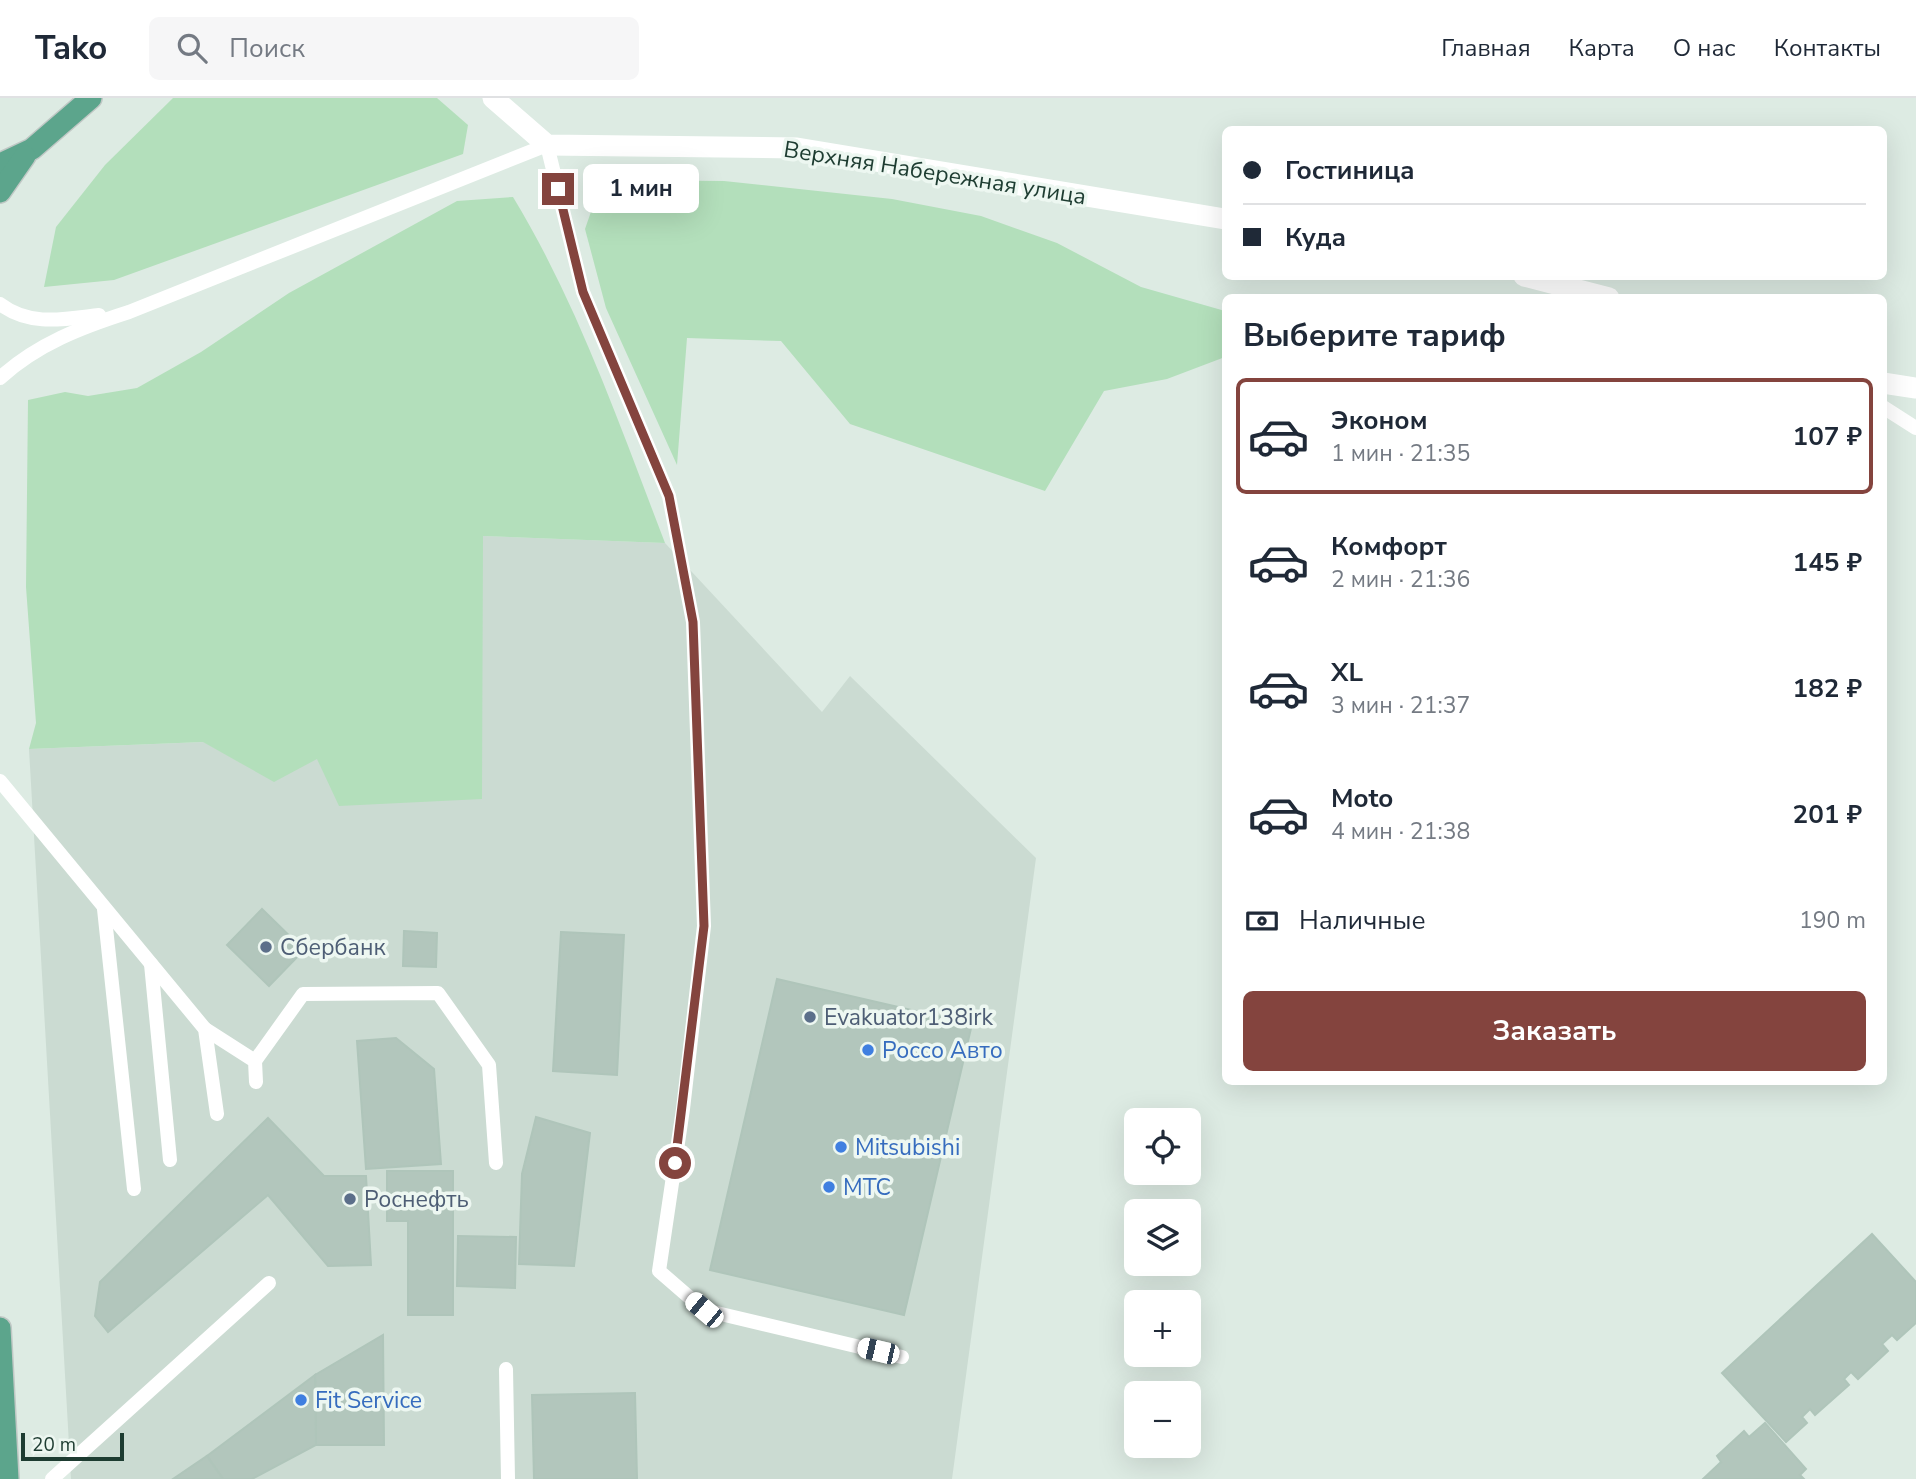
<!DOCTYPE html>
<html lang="ru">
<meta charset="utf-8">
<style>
:root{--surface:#fff;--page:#f6f6f7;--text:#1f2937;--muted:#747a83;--line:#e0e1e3;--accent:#84443e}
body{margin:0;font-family:"Nunito Sans",sans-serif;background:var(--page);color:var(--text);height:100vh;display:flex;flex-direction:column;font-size:26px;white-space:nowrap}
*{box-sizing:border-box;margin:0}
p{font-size:23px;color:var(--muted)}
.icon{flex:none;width:38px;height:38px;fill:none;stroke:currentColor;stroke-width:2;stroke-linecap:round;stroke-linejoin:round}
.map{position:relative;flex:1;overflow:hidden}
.details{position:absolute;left:1222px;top:196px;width:665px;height:791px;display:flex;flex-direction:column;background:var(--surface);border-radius:10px;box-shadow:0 7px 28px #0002}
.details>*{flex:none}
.hud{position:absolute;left:1222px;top:28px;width:665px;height:154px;border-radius:10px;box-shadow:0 7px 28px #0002;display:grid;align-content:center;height:154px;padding:0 21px;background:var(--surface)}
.fabs{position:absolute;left:1124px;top:1010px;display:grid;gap:14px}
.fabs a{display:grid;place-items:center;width:77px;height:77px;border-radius:10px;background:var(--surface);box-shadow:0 7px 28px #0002;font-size:35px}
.scale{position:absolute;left:21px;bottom:18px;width:103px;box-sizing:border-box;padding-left:7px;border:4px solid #1d3c31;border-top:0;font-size:19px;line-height:24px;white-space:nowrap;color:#1d3c31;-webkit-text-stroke:5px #edf7f1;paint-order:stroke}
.end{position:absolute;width:32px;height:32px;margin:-16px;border:9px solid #84443e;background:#fff;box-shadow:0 0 0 4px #fff}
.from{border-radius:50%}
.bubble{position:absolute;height:49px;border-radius:10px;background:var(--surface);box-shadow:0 7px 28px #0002;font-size:23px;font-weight:700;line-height:49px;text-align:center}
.car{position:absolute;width:21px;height:42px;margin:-21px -10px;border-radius:9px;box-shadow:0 0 5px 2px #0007;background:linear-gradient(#fff 24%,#345 0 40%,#fff 0 76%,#345 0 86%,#fff 0)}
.hud b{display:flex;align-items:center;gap:24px;height:66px;font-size:26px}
.hud b+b{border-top:2px solid var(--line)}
.hud i{width:18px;height:18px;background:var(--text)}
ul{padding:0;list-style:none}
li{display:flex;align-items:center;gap:21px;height:116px;margin:0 14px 10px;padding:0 7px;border:4px solid transparent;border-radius:10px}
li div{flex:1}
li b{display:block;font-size:26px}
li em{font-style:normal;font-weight:700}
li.active{border-color:var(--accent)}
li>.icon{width:63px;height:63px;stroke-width:1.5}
h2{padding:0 21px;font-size:32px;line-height:84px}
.pay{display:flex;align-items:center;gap:18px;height:77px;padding:0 21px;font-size:26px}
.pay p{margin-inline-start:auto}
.primary-button{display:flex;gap:14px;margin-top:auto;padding:14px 21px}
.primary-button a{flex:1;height:80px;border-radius:10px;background:var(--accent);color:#fff;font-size:28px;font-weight:700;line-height:80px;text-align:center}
header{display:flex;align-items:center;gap:42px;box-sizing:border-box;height:98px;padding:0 35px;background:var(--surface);border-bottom:2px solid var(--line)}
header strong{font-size:33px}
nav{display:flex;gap:38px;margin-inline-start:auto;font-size:24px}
.search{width:490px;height:63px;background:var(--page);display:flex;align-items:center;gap:18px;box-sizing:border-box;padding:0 24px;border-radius:10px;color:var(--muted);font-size:26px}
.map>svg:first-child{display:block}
.built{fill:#cbdbd2}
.green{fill:#b3dfbb}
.building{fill:#b2c6bc;stroke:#afc5ba;stroke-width:2}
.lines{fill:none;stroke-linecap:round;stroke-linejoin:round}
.primary-casing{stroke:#c0c8c5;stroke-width:24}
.service{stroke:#fff;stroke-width:14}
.minor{stroke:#fff;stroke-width:21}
.primary{stroke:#5ca58c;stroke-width:21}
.route{stroke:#84443e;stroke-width:9}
.service-dot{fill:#5c6f8a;stroke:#edf7f1;stroke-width:2.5}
.shop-dot{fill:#3f7fe0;stroke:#edf7f1;stroke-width:2.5}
.labels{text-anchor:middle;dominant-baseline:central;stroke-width:7;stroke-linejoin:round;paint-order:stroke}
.street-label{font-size:23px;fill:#1d3c31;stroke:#edf7f1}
.service-label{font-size:23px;fill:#4e5e75;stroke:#edf7f1;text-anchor:start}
.shop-label{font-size:23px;fill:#366cbe;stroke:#edf7f1;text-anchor:start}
</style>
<header>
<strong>Tako</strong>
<div class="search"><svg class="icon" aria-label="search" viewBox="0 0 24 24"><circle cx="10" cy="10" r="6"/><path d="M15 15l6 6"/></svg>Поиск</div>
<nav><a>Главная</a><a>Карта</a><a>О нас</a><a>Контакты</a></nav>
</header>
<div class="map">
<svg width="1916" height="1381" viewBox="0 0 1916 1381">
<rect width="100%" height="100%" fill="#ddebe3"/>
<polygon class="built" points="483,438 665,445 822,614 850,578 1036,760 952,1381 71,1381 29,651 204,644 274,683"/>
<g class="green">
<polygon points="173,0 437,0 468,27 463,56 114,182 44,189 56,129 105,67"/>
<polygon points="602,82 724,83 892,101 981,118 1057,145 1141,189 1225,213 1225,259 1167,281 1104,293 1045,393 850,326 781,243 687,240 677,367 606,210 585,131"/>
<path d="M513 99C578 206 620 328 665 445L483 438 482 701 339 708 317 661 274 684 203 644 29 651 36 625 26 489 28 302 65 294 88 298 137 290 201 254 289 195 457 103Z"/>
</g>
<g class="building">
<polygon points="262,811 304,852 269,888 227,847"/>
<polygon points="404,833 437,835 436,869 403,868"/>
<polygon points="561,834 624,837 617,977 553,973"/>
<polygon points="777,881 972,926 904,1217 710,1172"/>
<polygon points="396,940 434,971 441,1066 366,1071 357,943"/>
<polygon points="536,1019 590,1035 574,1168 519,1166 522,1076"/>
<polygon points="268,1020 324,1078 366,1078 371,1167 328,1168 268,1097 108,1234 95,1218 100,1184"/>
<polygon points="387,1073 453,1073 453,1217 408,1217 408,1123 387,1123"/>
<polygon points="1872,1136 1916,1184 1916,1225 1897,1242 1892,1237 1882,1246 1888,1253 1858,1281 1851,1274 1844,1281 1849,1287 1815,1317 1810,1311 1802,1319 1807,1325 1786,1344 1722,1275"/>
<polygon points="458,1138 516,1139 515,1190 457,1188"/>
<polygon points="383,1237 384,1347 316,1347 315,1277"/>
<polygon points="315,1277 316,1347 252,1381 223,1381 207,1358"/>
<polygon points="635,1295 637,1381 534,1381 532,1297"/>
<polygon points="1765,1325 1806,1371 1800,1377 1804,1381 1703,1381 1721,1364 1717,1358 1744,1333 1749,1339"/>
<polygon points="207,1358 223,1381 173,1381"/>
</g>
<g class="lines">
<g class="primary-casing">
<g id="primary">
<polyline points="0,66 32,51 91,0"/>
<polyline points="0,94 25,58"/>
<polyline points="0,1230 8,1381"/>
</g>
</g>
<g class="service">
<path d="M0 206C30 229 65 221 99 217"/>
<path d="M0 280C37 246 82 229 129 214L547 47 583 194 669 398 693 524 704 828 683 1011 659 1173 704 1212 902 1259"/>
<polyline points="1883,309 1916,330"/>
<polyline points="0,683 205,931 217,1016"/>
<polyline points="104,811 134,1091"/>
<polyline points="151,866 170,1062"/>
<polyline points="205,931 255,963 256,984"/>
<polyline points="255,963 303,896 438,895 489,967 496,1065"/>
<polyline points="506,1271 508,1381"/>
<polyline points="52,1381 269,1185"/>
</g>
<g class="minor">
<polyline points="493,0 547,47 797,50 1225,121"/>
<polyline points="1524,178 1609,200"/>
<polyline points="1883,285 1916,290"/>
</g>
<use href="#primary" class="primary"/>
</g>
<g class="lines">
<polyline class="route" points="558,91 583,194 669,398 693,524 704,828 675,1065"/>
</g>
<g class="service-dot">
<circle cx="266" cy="849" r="7"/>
<circle cx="810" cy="919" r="7"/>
<circle cx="350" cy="1101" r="7"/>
</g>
<g class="shop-dot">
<circle cx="868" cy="952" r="7"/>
<circle cx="841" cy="1049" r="7"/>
<circle cx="829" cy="1089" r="7"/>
<circle cx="301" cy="1302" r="7"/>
</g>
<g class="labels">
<g class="street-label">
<text transform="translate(935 75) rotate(9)">Верхняя Набережная улица</text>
</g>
<g class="service-label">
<text x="280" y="849">Сбербанк</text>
<text x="824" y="919">Evakuator138irk</text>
<text x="364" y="1101">Роснефть</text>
</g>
<g class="shop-label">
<text x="882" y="952">Россо Авто</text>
<text x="855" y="1049">Mitsubishi</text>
<text x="843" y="1089">МТС</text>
<text x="315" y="1302">Fit Service</text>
</g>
</g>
</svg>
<div class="fabs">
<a><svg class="icon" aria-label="locate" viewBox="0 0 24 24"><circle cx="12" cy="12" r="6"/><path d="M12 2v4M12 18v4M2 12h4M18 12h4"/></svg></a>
<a><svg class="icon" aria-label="layers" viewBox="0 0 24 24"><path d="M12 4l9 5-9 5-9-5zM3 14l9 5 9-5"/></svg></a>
<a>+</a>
<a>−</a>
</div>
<div class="scale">20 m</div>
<i class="end from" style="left:675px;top:1065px"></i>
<i class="end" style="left:558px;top:91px"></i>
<div class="bubble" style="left:583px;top:66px;width:116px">1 мин</div>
<i class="car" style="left:704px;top:1212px;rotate:310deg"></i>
<i class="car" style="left:878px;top:1253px;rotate:283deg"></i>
<div class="hud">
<b><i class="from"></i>Гостиница</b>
<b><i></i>Куда</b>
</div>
<section class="details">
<h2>Выберите тариф</h2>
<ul>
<li class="active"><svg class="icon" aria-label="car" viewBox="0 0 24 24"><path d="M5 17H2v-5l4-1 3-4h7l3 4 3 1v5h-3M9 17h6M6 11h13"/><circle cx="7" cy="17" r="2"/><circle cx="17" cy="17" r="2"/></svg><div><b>Эконом</b><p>1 мин · 21:35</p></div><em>107 ₽</em></li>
<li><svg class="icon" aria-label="car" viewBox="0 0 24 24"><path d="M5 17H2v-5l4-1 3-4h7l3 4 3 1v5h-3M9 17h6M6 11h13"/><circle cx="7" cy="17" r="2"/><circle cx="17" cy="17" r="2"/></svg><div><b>Комфорт</b><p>2 мин · 21:36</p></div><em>145 ₽</em></li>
<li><svg class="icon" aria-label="car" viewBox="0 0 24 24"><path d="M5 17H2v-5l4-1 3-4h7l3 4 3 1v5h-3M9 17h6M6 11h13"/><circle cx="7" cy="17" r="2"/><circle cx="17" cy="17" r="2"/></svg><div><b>XL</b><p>3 мин · 21:37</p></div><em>182 ₽</em></li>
<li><svg class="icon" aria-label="car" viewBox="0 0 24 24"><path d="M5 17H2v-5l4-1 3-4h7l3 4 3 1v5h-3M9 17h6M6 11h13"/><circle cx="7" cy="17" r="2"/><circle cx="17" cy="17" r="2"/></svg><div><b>Moto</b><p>4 мин · 21:38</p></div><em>201 ₽</em></li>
</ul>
<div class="pay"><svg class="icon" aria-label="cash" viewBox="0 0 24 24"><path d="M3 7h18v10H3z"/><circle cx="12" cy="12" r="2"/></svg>Наличные<p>190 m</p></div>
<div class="primary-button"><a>Заказать</a></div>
</section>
</div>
